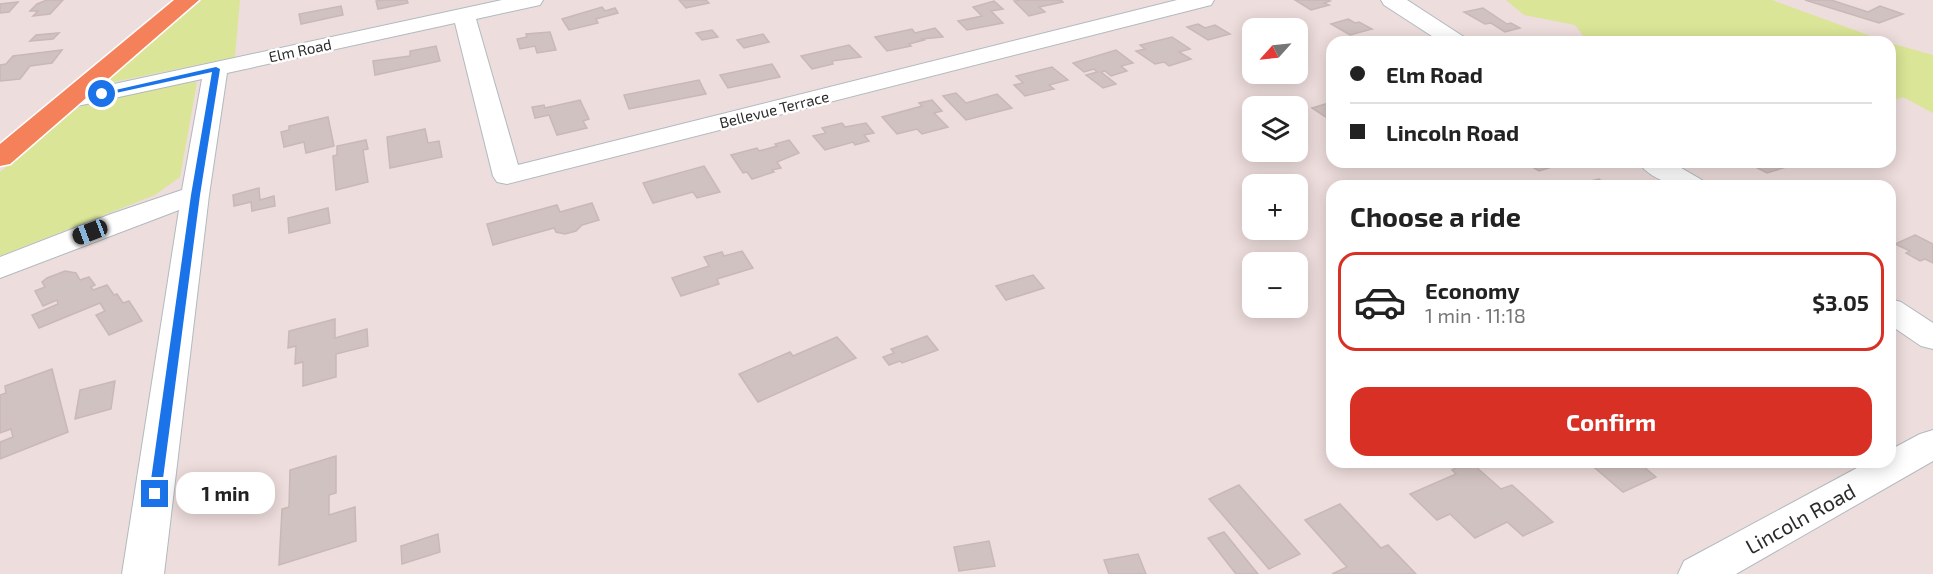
<!DOCTYPE html>
<meta charset="utf-8">
<style>
:root{--surface:#fff;--page:#f2f2f2;--text:#222;--muted:#767676;--line:#e0e0e0;--accent:#d93025}
body{margin:0;font-family:"Exo 2",sans-serif;background:var(--page);color:var(--text);height:100vh;display:flex;flex-direction:column;font-size:22px;white-space:nowrap}
*{box-sizing:border-box;margin:0}
p{font-size:20px;color:var(--muted)}
.icon{flex:none;width:33px;height:33px;fill:none;stroke:currentColor;stroke-width:2;stroke-linecap:round;stroke-linejoin:round}
.map{position:relative;flex:1;overflow:hidden}
.drawer{position:absolute;left:1326px;top:180px;width:570px;height:288px;display:flex;flex-direction:column;background:var(--surface);border-radius:18px;box-shadow:0 3px 15px #0003}
.drawer>*{flex:none}
.banner{position:absolute;left:1326px;top:36px;width:570px;height:132px;border-radius:18px;box-shadow:0 3px 15px #0003;display:grid;align-content:center;height:132px;padding:0 24px;background:var(--surface)}
.needle{width:39px;rotate:243deg}
.fabs{position:absolute;left:1242px;top:18px;display:grid;gap:12px}
.fabs a{display:grid;place-items:center;width:66px;height:66px;border-radius:12px;background:var(--surface);box-shadow:0 3px 15px #0003;font-size:30px}
.end{position:absolute;width:27px;height:27px;margin:-14px;border:8px solid #1a73e8;background:#fff;box-shadow:0 0 0 3px #fff}
.from{border-radius:50%}
.bubble{position:absolute;height:42px;border-radius:18px;background:var(--surface);box-shadow:0 3px 15px #0003;font-size:20px;font-weight:700;line-height:42px;text-align:center}
.car{position:absolute;width:18px;height:36px;margin:-18px -9px;border-radius:8px;box-shadow:0 0 4px 2px #0007;background:linear-gradient(#222 24%,#8ab4d8 0 40%,#222 0 76%,#8ab4d8 0 86%,#222 0)}
.banner b{display:flex;align-items:center;gap:21px;height:57px;font-size:22px}
.banner b+b{border-top:2px solid var(--line)}
.banner i{width:15px;height:15px;background:var(--text)}
ul{padding:0;list-style:none}
li{display:flex;align-items:center;gap:18px;height:99px;margin:0 12px 9px;padding:0 12px;border:3px solid transparent;border-radius:18px}
li div{flex:1}
li b{display:block;font-size:22px}
li em{font-style:normal;font-weight:700}
li.current{border-color:var(--accent)}
li>.icon{width:54px;height:54px;stroke-width:1.5}
h2{padding:0 24px;font-size:27px;line-height:72px}
.button{display:flex;gap:12px;margin-top:auto;padding:12px 24px}
.button a{flex:1;height:69px;border-radius:18px;background:var(--accent);color:#fff;font-size:24px;font-weight:700;line-height:69px;text-align:center}
.map>svg:first-child{display:block}
.green{fill:#dae597}
.building{fill:#d0c2c1;stroke:#c9b8b6;stroke-width:1.5}
.lines{fill:none;stroke-linecap:round;stroke-linejoin:round}
.minor-casing{stroke:#b1babf;stroke-width:2}
.major-casing{stroke:#fff;stroke-width:3}
.minor{fill:#fff;fill-rule:evenodd}
.major{fill:#f5815a;fill-rule:evenodd}
.route{fill:#1a73e8}
.labels{text-anchor:middle;dominant-baseline:central;stroke-width:5;stroke-linejoin:round;paint-order:stroke}
.far-street-label{font-size:15px;fill:#2b2b2b;stroke:#fff}
.near-street-label{font-size:21px;fill:#2b2b2b;stroke:#fff}
</style>
<div class="map">
<svg width="1933" height="574" viewBox="0 0 1933 574">
<rect width="100%" height="100%" fill="#eddddc"/>
<g class="green">
<polygon points="202,0 240,0 235,57 99,85"/>
<polygon points="1506,0 1772,0 1887,42 1588,42 1575,25 1524,15"/>
<polygon points="1890,43 1933,55 1933,113 1903,97 1890,102"/>
<path d="M197 82 180 177 155 195 0 256V172C25 151 49 127 75 110 100 93 167 84 197 82Z"/>
</g>
<g class="building">
<polygon points="47,0 63,0 50,14 33,16 38,11 30,11 37,4"/>
<polygon points="383,0 407,0 408,3 378,9 376,1"/>
<polygon points="679,0 706,0 709,3 686,8"/>
<polygon points="1021,0 1061,0 1063,2 1039,7 1045,12 1029,16 1014,1"/>
<polygon points="1295,0 1327,0 1330,1 1324,3 1329,5 1311,10"/>
<polygon points="1805,0 1831,0 1868,12 1880,6 1903,14 1879,23"/>
<polygon points="994,1 1003,9 991,11 1003,23 967,30 958,21 982,16 973,7"/>
<polygon points="18,2 9,12 0,13 0,4"/>
<polygon points="341,6 343,15 301,24 299,14"/>
<polygon points="602,7 605,11 615,8 618,13 596,19 598,23 569,30 562,19"/>
<polygon points="1483,8 1507,24 1511,23 1520,28 1505,32 1491,23 1485,24 1464,12"/>
<polygon points="1348,19 1355,23 1359,22 1372,29 1350,35 1331,24"/>
<polygon points="1198,24 1205,28 1215,25 1230,34 1208,40 1187,27"/>
<polygon points="935,28 943,37 922,39 924,40 909,44 911,46 887,51 875,37 912,29 915,33"/>
<polygon points="712,30 718,37 702,40 696,33"/>
<polygon points="550,32 556,50 537,53 535,46 520,49 517,39 527,37 526,34"/>
<polygon points="59,33 53,39 30,41 36,35"/>
<polygon points="763,34 769,42 744,48 737,40"/>
<polygon points="1172,37 1190,49 1179,52 1191,59 1169,66 1164,62 1155,64 1136,51 1145,49 1140,45"/>
<polygon points="849,45 861,57 832,61 833,64 812,69 801,56"/>
<polygon points="436,46 440,61 375,75 373,61 410,56 410,51"/>
<polygon points="62,50 52,63 30,66 20,79 0,81 0,65 6,64 13,56"/>
<polygon points="1116,50 1133,63 1121,66 1127,71 1111,76 1105,71 1101,72 1116,84 1103,88 1086,75 1097,72 1094,69 1084,72 1073,63"/>
<polygon points="772,64 780,77 728,88 720,75"/>
<polygon points="1052,67 1068,80 1049,85 1054,89 1025,96 1014,85 1023,83 1016,76"/>
<polygon points="699,80 706,94 629,109 624,95"/>
<polygon points="956,93 966,103 997,94 1012,108 966,120 943,96"/>
<polygon points="580,100 589,119 583,121 587,128 557,135 549,115 535,118 532,107 544,105 545,108"/>
<polygon points="932,100 942,111 934,113 948,127 922,134 917,129 897,134 882,117 922,106 919,103"/>
<polygon points="1332,102 1332,121 1312,108"/>
<polygon points="328,117 334,146 306,153 304,142 284,147 281,132 289,130 289,126"/>
<polygon points="842,123 845,127 866,123 874,133 864,135 869,141 855,145 853,142 825,150 813,136 826,133 822,128"/>
<polygon points="425,129 428,143 439,141 442,157 390,168 387,137"/>
<polygon points="366,140 368,149 363,150 368,182 336,190 333,156 337,155 337,146"/>
<polygon points="789,140 799,153 777,162 781,168 772,170 774,172 752,179 747,172 743,173 731,155 757,148 759,151 777,146 775,144"/>
<polygon points="1524,162 1568,162 1539,171"/>
<polygon points="1746,162 1793,162 1796,164 1767,173"/>
<polygon points="704,166 720,192 697,198 693,192 653,203 643,183"/>
<polygon points="1599,179 1609,186 1570,186"/>
<polygon points="259,188 260,200 274,196 275,206 252,211 251,202 234,206 233,195"/>
<polygon points="592,203 599,220 582,225 576,231 565,234 556,232 554,228 493,245 487,224 557,205 560,212"/>
<polygon points="328,208 330,223 289,233 288,218"/>
<polygon points="1915,235 1933,244 1933,263 1925,259 1920,261 1906,253 1910,251 1895,244"/>
<polygon points="742,251 753,268 717,279 719,284 681,296 672,278 709,266 704,257 722,252 724,256"/>
<polygon points="65,271 76,273 80,280 89,277 95,285 91,287 93,290 107,285 114,295 117,294 123,303 129,301 142,321 109,335 96,315 105,311 100,303 39,328 32,315 58,304 57,300 43,306 35,291 45,287 42,282 47,278"/>
<polygon points="1033,275 1044,288 1006,300 996,286"/>
<polygon points="335,319 335,338 367,329 368,346 336,354 336,377 303,386 303,362 295,364 296,346 288,348 289,331"/>
<polygon points="927,336 938,350 902,363 900,361 889,365 883,357 894,353 891,349"/>
<polygon points="837,337 856,358 758,402 739,374 790,352 793,356"/>
<polygon points="52,369 68,432 0,459 0,442 13,437 11,429 0,433 0,395 6,393 5,386"/>
<polygon points="115,381 111,409 75,419 80,390"/>
<polygon points="336,456 336,493 329,495 329,515 355,507 356,541 279,565 282,509 289,507 290,470"/>
<polygon points="1588,462 1616,462 1620,466 1628,462 1638,462 1656,477 1623,492"/>
<polygon points="1465,463 1469,467 1474,465 1501,489 1512,485 1553,522 1523,536 1507,522 1475,538 1450,514 1437,520 1410,494 1456,474 1452,470"/>
<polygon points="1239,485 1300,554 1269,569 1209,499"/>
<polygon points="1340,504 1381,548 1388,545 1416,574 1332,574 1347,567 1305,520"/>
<polygon points="1224,532 1258,574 1236,574 1208,538"/>
<polygon points="438,534 440,552 402,564 401,546"/>
<polygon points="989,541 995,566 959,571 954,547"/>
<polygon points="1138,554 1146,574 1109,574 1104,560"/>
</g>
<g class="lines">
<g class="minor-casing">
<g id="minor">
<polygon points="502,0 543,0 540,5 476,19 518,165 1177,0 1214,0 1211,5 507,184 497,182 493,176 455,23 227,73 209,195 164,574 122,574 179,210 0,278 0,257 111,214 182,190 202,79 68,108 59,106 56,101 59,96 68,94"/>
<polygon points="1381,0 1407,0 1464,37 1467,42 1441,42 1384,5"/>
<path d="M1638 162H1671L1702 180 1706 186C1681 186 1655 185 1638 162Z"/>
<polygon points="1890,299 1901,302 1933,323 1933,349 1921,346 1890,325"/>
<polygon points="1933,430 1933,461 1736,574 1678,574 1684,561 1868,462 1890,462 1890,450 1920,434"/>
</g>
</g>
<g class="major-casing">
<polygon id="major" points="174,0 199,0 10,164 0,166 0,144"/>
</g>
<use href="#minor" class="minor"/>
<use href="#major" class="major"/>
</g>
<polygon class="route" points="216,67 220,69 200,195 161,494 155,499 149,494 191,195 212,72 102,96 98,94"/>
<g class="labels">
<g class="far-street-label">
<text transform="translate(300 50) rotate(-12)">Elm Road</text>
<text transform="translate(774 109) rotate(-14)">Bellevue Terrace</text>
</g>
<g class="near-street-label">
<text transform="translate(1800 518) rotate(-29)">Lincoln Road</text>
</g>
</g>
</svg>
<div class="fabs">
<a><svg class="needle" viewBox="-14 -14 28 28"><path d="M0-13l5 13h-10z" fill="#e53935"/><path d="M0 13l5-13h-10z" fill="#767676"/></svg></a>
<a><svg class="icon" aria-label="layers" viewBox="0 0 24 24"><path d="M12 4l9 5-9 5-9-5zM3 14l9 5 9-5"/></svg></a>
<a>+</a>
<a>−</a>
</div>
<i class="end from" style="left:102px;top:94px"></i>
<i class="end" style="left:155px;top:494px"></i>
<div class="bubble" style="left:176px;top:472px;width:99px">1 min</div>
<i class="car" style="left:90px;top:232px;rotate:249deg"></i>
<div class="banner">
<b><i class="from"></i>Elm Road</b>
<b><i></i>Lincoln Road</b>
</div>
<section class="drawer">
<h2>Choose a ride</h2>
<ul>
<li class="current"><svg class="icon" aria-label="car" viewBox="0 0 24 24"><path d="M5 17H2v-5l4-1 3-4h7l3 4 3 1v5h-3M9 17h6M6 11h13"/><circle cx="7" cy="17" r="2"/><circle cx="17" cy="17" r="2"/></svg><div><b>Economy</b><p>1 min · 11:18</p></div><em>$3.05</em></li>
</ul>
<div class="button"><a>Confirm</a></div>
</section>
</div>
